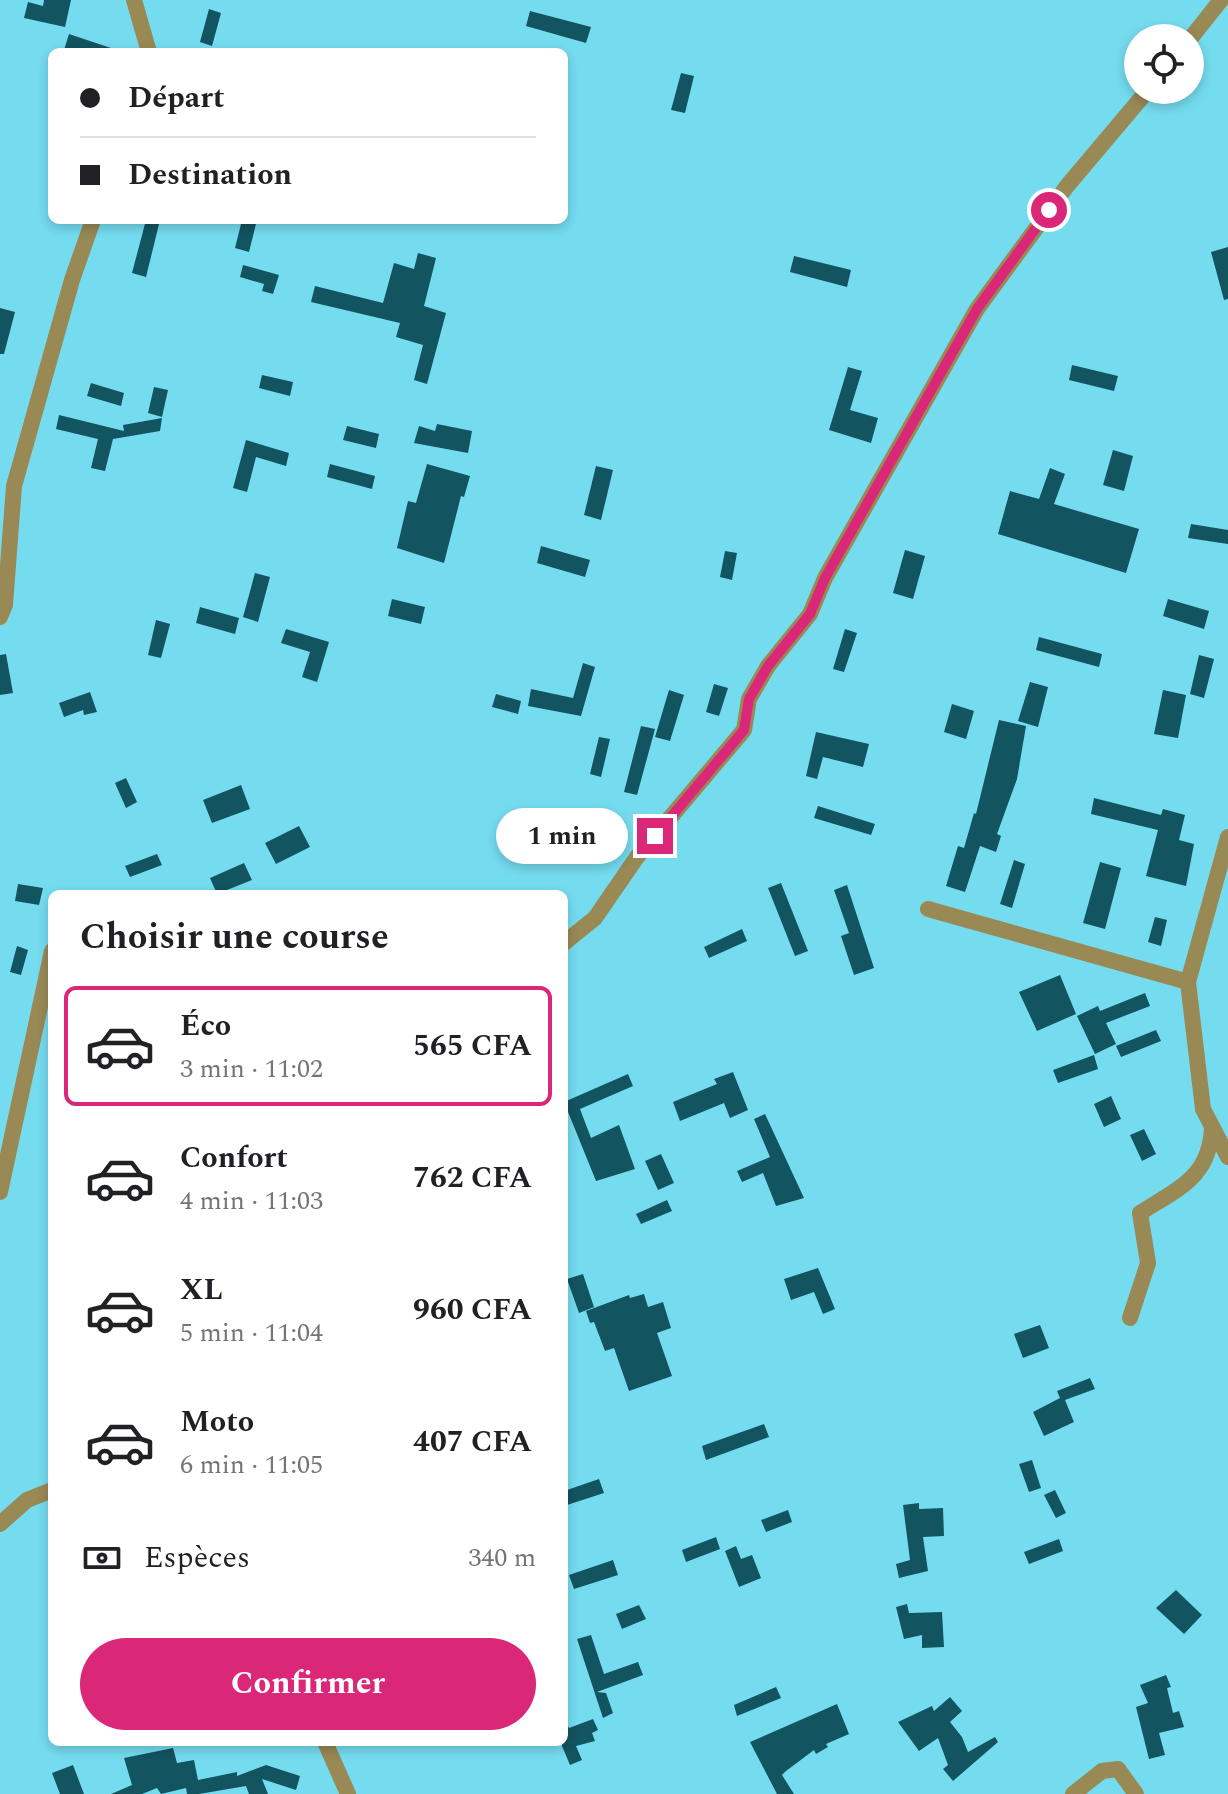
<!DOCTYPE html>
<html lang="fr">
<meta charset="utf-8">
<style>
:root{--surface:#fff;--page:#f2f2f2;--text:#202124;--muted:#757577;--line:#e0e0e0;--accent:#db2777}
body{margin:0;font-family:Spectral,serif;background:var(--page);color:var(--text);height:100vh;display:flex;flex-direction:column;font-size:30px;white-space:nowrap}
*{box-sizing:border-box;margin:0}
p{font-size:26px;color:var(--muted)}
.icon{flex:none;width:44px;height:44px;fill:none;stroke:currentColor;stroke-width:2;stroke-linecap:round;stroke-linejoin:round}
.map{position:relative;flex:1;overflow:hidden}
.panel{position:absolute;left:48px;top:890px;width:520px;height:856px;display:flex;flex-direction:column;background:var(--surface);border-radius:12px;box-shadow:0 4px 12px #0003}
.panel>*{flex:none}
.hud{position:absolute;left:48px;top:48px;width:520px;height:176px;border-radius:12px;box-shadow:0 4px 12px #0003;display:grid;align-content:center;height:176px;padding:0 32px;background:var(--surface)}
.tools{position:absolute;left:1124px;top:24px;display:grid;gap:16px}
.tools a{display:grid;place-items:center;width:80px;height:80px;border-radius:50%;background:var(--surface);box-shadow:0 4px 12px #0003;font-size:40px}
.end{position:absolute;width:36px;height:36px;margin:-18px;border:10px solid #db2777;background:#fff;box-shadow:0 0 0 4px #fff}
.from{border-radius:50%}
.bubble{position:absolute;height:56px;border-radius:28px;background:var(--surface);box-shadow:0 4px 12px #0003;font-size:26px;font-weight:700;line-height:56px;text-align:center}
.hud b{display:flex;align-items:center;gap:28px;height:76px;font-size:30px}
.hud b+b{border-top:2px solid var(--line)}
.hud i{width:20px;height:20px;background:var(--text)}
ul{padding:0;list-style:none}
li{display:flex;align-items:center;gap:24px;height:120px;margin:0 16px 12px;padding:0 16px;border:4px solid transparent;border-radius:12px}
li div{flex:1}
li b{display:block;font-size:30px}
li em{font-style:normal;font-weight:700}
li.on{border-color:var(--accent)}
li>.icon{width:72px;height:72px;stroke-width:1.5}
h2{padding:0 32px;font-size:36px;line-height:96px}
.pay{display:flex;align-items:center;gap:20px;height:88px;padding:0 32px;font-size:30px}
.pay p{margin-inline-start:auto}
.action{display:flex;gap:16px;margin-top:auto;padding:16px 32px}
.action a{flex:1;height:92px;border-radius:48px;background:var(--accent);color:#fff;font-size:32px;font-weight:700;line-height:92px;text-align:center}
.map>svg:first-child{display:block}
.building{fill:#125460}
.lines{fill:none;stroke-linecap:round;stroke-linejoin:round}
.minor{stroke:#998955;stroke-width:16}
.route{stroke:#db2777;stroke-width:10}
</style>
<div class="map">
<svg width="1228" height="1794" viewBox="0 0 1228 1794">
<rect width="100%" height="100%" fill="#75dcf0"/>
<g class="building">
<polygon points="44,0 71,0 65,27 24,18 28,2 43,6"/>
<polygon points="209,9 221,13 212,46 200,42"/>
<polygon points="530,11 591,27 586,43 526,26"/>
<polygon points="69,34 117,50 117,52 64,50"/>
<polygon points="681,73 694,76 685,113 671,110"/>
<polygon points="146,220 160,220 146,277 132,273"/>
<polygon points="242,220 257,220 249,252 235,248"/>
<polygon points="1228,247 1228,299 1224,300 1211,252"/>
<polygon points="418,253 436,258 424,306 446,313 427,384 414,380 423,345 396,337 400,323 311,302 315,286 383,303 394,263 414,269"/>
<polygon points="794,256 851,270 847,287 790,272"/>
<polygon points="243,265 279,275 273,294 262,291 264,284 240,277"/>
<polygon points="0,308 15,312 4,354 0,354"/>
<polygon points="1072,365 1118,376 1114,391 1069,380"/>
<polygon points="848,367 862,371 850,410 878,418 871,443 829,430"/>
<polygon points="262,375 293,382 290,396 259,388"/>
<polygon points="91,383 124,393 121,406 87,396"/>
<polygon points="154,387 168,390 162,417 148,413"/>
<polygon points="59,415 124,431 123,425 162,418 160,431 113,439 105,471 91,468 98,439 56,429"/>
<polygon points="437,424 472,431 468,453 414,443 419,426 435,431"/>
<polygon points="347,426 379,434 376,448 343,440"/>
<polygon points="246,440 289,453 286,466 256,457 247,492 233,488"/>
<polygon points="1113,450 1133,456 1124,491 1103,485"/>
<polygon points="330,464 375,476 372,489 327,477"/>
<polygon points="427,464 470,476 464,497 461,496 444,563 397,548 408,501 416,503"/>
<polygon points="596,466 613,470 601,520 584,515"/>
<polygon points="1050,468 1065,474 1054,504 1139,529 1126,573 998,534 1010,491 1039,499"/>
<polygon points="1191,524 1228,530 1228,544 1188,538"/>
<polygon points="541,546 590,560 585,577 537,563"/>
<polygon points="905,550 925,556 913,599 893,593"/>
<polygon points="725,551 737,553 732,580 720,577"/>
<polygon points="255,573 270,577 258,622 243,617"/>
<polygon points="392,599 425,607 421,624 388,616"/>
<polygon points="1168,599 1209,611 1204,629 1163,616"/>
<polygon points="200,607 239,618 235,634 196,623"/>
<polygon points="156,620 170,624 161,658 148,655"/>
<polygon points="286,629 329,642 317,682 302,677 310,652 281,643"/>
<polygon points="845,629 857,633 844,672 833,669"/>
<polygon points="1039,637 1102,654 1099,667 1036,650"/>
<polygon points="6,654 13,693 0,695 0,655"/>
<polygon points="1199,655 1214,659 1204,698 1190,694"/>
<polygon points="583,663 595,667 581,716 528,706 531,689 573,698"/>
<polygon points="1030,682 1048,687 1038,727 1018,721"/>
<polygon points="714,684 728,688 719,716 706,712"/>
<polygon points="669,690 684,695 670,741 655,737"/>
<polygon points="1163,690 1186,695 1178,738 1154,734"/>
<polygon points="90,692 97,712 84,715 83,710 64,717 59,703"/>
<polygon points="496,694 521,701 518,714 492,707"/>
<polygon points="952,704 974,711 966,739 944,732"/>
<polygon points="999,720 1026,726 1017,779 997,834 1001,836 996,852 980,846 965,892 946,886 958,846 964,848 974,813 976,814"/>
<polygon points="641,726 655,729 637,795 624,792"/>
<polygon points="816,732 869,744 863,767 823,757 817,779 806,776"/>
<polygon points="599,737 610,739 601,777 590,774"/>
<polygon points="126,778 137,802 126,808 115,783"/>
<polygon points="241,785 250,809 212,823 203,800"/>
<polygon points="1094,798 1161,815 1163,809 1185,815 1179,840 1194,844 1186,886 1146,876 1158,830 1091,814"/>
<polygon points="818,806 875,824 871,835 814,818"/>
<polygon points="299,826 310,847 276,864 265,843"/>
<polygon points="157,854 162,865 130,877 125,866"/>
<polygon points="1014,860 1025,864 1012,908 1000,904"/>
<polygon points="1100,862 1121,868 1105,929 1083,923"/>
<polygon points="244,863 252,880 217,894 210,878"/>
<polygon points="781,883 808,951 795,956 768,888"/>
<polygon points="18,884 43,888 39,905 15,901"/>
<polygon points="847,885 874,968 854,975 841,936 849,933 834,890"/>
<polygon points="1155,917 1167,920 1161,946 1148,942"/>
<polygon points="742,929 747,941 709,958 704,947"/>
<polygon points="17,946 28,950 21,975 10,972"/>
<polygon points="1060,975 1076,1014 1037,1031 1019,992"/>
<polygon points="1145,993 1150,1006 1106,1023 1116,1044 1095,1054 1077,1016 1098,1006 1100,1011"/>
<polygon points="1156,1030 1161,1041 1121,1057 1116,1046"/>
<polygon points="1094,1055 1098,1069 1058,1083 1053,1070"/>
<polygon points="733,1072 748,1110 730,1118 724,1103 680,1121 673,1102 717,1084 714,1079"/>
<polygon points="628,1074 633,1086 580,1109 591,1138 619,1125 635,1169 596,1181 564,1102"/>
<polygon points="1111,1096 1121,1119 1104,1127 1094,1104"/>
<polygon points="765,1114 804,1198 776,1206 763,1173 742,1182 737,1171 770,1157 754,1119"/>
<polygon points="1144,1129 1156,1154 1142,1161 1130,1135"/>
<polygon points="661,1154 674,1183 658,1190 645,1161"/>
<polygon points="667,1200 672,1211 641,1224 636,1214"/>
<polygon points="818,1268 835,1309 823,1314 814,1292 791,1300 784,1279"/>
<polygon points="583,1274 594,1307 579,1313 567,1279"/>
<polygon points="644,1294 648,1307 663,1302 671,1328 657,1333 672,1376 629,1391 614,1348 605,1351 594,1322 590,1323 586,1311 629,1295 630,1298"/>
<polygon points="1040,1325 1049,1348 1023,1358 1014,1334"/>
<polygon points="1090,1378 1095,1389 1065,1400 1074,1422 1044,1436 1033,1412 1060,1398 1057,1391"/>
<polygon points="764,1424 769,1437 706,1460 702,1446"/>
<polygon points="1032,1460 1041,1488 1029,1492 1019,1464"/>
<polygon points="599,1479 604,1493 564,1506 564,1491"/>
<polygon points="1055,1490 1066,1513 1056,1518 1044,1495"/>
<polygon points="919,1503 919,1509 943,1508 944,1536 923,1537 928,1571 899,1578 896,1564 910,1560 903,1505"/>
<polygon points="788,1510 792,1522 766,1532 761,1520"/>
<polygon points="716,1537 720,1549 686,1562 682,1550"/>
<polygon points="1059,1539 1063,1551 1029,1564 1024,1552"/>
<polygon points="736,1546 741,1559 752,1555 761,1578 739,1587 725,1551"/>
<polygon points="613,1560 618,1575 574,1589 569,1575"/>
<polygon points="1176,1590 1202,1615 1184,1634 1156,1608"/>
<polygon points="907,1604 909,1613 942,1612 944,1647 922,1648 922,1635 904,1639 896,1607"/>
<polygon points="639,1605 646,1619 622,1629 616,1614"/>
<polygon points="591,1635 604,1674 638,1662 643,1675 597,1692 606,1693 613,1713 603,1718 577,1639"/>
<polygon points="1166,1675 1171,1687 1167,1688 1173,1713 1179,1711 1184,1727 1159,1733 1165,1755 1149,1759 1136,1707 1148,1703 1140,1685"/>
<polygon points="776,1687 781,1698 737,1716 734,1705"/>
<polygon points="950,1697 962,1711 950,1722 962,1737 968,1752 995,1737 998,1742 953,1781 943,1769 948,1765 938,1738 919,1751 898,1722 932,1706 934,1711"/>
<polygon points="837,1704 849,1734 826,1744 828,1747 816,1754 814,1750 786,1771 782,1775 794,1794 777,1794 750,1742"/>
<polygon points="564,1718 569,1728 593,1719 598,1730 592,1733 595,1741 576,1746 582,1760 570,1765 562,1746"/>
<polygon points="173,1748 177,1763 194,1760 198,1780 237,1772 237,1776 266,1765 300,1776 296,1790 262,1779 268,1794 249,1794 246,1786 199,1794 187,1794 186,1788 161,1794 157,1788 142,1794 111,1794 132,1785 124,1758"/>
<polygon points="73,1765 84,1794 60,1794 52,1773"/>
</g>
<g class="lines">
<g class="minor">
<polyline points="134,0 149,52"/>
<polyline points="1190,39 1221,0"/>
<polyline points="0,617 5,605 14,486 72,280 93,220"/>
<polyline points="1228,837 1188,982 1203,1109 1228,1157"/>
<polyline points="928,909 1188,982"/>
<polyline points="564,943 595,918 637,857 744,730 749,699 768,666 810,614 825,578 977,309 1067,186 1148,90"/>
<polyline points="0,1192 52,951"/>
<path d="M1130 1318 1148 1263 1140 1213C1179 1188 1210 1177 1212 1127"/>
<polyline points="0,1524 27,1500 52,1490"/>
<polyline points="325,1742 348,1794"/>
<polyline points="1073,1794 1102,1771 1118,1769 1136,1794"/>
</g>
</g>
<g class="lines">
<polyline class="route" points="655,836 744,730 749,699 768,666 810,614 825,578 977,309 1049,210"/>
</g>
</svg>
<div class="tools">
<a><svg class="icon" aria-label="locate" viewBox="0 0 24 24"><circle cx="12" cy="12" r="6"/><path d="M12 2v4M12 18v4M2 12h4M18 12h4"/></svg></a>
</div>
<i class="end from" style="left:1049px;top:210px"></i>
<i class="end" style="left:655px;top:836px"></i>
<div class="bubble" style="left:496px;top:808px;width:132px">1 min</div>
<div class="hud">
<b><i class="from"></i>Départ</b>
<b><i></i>Destination</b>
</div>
<section class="panel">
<h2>Choisir une course</h2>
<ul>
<li class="on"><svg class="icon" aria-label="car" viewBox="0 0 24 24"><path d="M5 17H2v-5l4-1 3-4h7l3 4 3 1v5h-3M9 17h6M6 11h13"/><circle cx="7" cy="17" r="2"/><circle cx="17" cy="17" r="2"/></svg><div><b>Éco</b><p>3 min · 11:02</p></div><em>565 CFA</em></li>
<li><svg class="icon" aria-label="car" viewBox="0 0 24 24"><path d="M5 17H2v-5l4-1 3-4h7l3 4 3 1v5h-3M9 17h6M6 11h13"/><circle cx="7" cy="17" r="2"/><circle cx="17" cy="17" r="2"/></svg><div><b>Confort</b><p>4 min · 11:03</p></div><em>762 CFA</em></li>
<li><svg class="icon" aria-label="car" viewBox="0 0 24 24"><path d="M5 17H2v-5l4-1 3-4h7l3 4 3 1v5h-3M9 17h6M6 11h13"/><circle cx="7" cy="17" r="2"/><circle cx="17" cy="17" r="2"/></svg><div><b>XL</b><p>5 min · 11:04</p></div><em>960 CFA</em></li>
<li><svg class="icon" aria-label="car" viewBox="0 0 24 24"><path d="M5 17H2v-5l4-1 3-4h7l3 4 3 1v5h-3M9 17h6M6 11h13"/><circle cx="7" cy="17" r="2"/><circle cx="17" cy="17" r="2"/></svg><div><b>Moto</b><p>6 min · 11:05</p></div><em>407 CFA</em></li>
</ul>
<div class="pay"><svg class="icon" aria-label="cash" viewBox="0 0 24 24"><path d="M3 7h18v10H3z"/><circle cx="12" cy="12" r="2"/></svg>Espèces<p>340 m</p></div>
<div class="action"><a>Confirmer</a></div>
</section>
</div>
